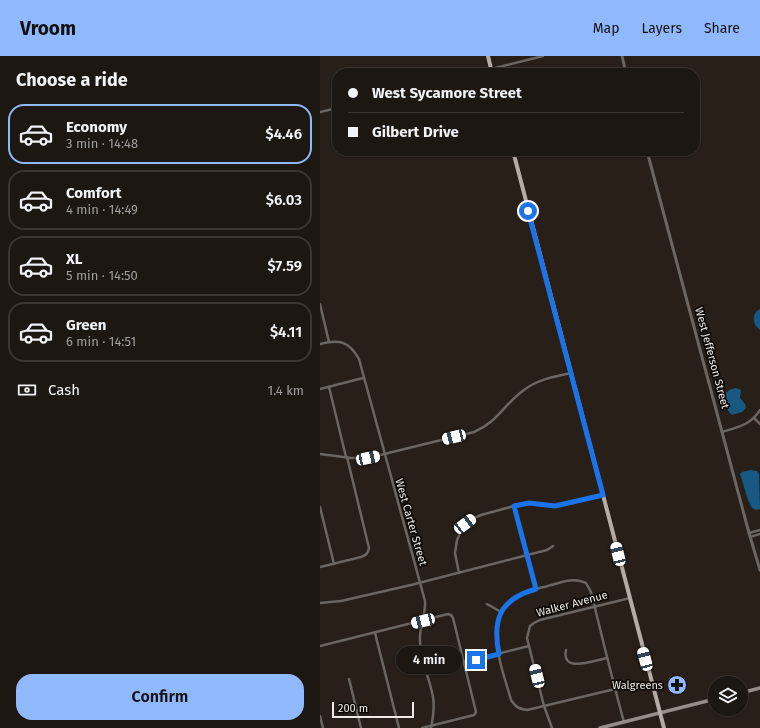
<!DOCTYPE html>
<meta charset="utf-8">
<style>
:root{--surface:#1d1712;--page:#25201b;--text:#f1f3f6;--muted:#a09f9f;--line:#3b3632;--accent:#90b8fd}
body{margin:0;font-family:"Fira Sans",sans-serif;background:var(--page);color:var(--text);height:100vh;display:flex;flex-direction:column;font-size:15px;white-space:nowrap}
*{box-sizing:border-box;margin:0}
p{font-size:13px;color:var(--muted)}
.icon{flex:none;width:22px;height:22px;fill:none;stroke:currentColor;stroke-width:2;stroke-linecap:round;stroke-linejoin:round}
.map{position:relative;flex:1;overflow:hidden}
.side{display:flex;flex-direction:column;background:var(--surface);width:320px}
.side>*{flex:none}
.guide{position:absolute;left:12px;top:12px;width:368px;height:88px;border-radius:16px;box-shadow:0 1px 3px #0004,0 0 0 1px var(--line);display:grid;align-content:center;height:88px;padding:0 16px;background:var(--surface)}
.buttons{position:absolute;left:388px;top:620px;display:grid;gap:8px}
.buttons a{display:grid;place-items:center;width:40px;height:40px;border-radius:50%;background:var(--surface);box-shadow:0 1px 3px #0004,0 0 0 1px var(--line);font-size:20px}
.scale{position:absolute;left:12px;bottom:10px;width:82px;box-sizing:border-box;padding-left:4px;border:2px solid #efeae5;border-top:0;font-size:11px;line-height:14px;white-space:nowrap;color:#efeae5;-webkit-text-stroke:3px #0d0a07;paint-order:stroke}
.end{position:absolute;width:18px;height:18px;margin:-9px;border:5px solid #1a73e8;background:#fff;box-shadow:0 0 0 2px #fff}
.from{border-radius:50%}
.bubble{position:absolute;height:28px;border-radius:14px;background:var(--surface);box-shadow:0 1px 3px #0004,0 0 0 1px var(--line);font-size:13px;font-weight:600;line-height:28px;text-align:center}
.car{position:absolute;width:12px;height:24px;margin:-12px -6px;border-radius:5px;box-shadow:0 0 3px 1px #0007;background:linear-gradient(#fff 24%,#345 0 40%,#fff 0 76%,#345 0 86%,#fff 0)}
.guide b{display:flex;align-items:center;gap:14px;height:38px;font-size:15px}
.guide b+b{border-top:1px solid var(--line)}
.guide i{width:10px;height:10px;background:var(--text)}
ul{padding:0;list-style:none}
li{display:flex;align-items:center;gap:12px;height:60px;margin:0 8px 6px;padding:0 8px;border:2px solid var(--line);border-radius:16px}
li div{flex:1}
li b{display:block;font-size:15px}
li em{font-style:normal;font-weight:600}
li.selected{border-color:var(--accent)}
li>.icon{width:36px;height:36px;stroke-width:1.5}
h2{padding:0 16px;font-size:18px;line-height:48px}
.pay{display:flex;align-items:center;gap:10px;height:44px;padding:0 16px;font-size:15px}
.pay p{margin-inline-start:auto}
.cta{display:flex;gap:8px;margin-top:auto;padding:8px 16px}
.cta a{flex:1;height:46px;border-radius:16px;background:var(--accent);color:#111;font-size:16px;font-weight:600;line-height:46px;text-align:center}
header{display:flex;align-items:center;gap:24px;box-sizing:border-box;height:56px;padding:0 20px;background:var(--accent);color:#111}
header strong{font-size:19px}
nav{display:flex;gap:22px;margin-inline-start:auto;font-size:14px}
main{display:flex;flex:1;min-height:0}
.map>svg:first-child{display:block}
.water{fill:#175983}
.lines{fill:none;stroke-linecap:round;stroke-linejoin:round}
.minor{stroke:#6b6662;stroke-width:2.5}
.tertiary{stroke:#6b6662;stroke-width:3}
.secondary{stroke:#958d88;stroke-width:3.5}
.primary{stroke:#b6aca5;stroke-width:4}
.route{stroke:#1a73e8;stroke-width:5}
.labels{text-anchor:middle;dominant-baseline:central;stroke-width:3.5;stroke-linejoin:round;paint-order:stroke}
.street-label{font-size:11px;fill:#efeae5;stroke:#0d0a07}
.poi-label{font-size:11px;fill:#efeae5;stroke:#0d0a07;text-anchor:end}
</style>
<header>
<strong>Vroom</strong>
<nav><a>Map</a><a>Layers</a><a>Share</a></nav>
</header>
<main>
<section class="side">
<h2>Choose a ride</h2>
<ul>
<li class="selected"><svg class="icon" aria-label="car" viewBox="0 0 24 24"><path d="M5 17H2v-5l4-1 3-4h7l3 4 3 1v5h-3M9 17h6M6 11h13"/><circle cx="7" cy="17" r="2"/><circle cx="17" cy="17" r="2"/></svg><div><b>Economy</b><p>3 min · 14:48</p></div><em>$4.46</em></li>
<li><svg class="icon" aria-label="car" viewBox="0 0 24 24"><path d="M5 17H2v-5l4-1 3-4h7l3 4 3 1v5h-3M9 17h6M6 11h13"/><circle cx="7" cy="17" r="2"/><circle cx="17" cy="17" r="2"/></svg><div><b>Comfort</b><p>4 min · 14:49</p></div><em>$6.03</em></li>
<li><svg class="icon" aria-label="car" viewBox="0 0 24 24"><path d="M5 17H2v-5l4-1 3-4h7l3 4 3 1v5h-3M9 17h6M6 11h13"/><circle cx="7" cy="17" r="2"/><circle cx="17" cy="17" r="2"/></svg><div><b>XL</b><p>5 min · 14:50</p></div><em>$7.59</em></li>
<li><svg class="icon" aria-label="car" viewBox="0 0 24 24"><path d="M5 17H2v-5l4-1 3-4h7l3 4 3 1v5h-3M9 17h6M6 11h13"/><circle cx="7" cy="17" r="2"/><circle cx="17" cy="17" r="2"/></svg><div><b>Green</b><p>6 min · 14:51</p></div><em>$4.11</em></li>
</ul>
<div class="pay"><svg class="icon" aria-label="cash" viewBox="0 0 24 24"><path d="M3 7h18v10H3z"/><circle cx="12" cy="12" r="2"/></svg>Cash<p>1.4 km</p></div>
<div class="cta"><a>Confirm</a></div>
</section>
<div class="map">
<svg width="440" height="672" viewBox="0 0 440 672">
<rect width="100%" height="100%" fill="#271f18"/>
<g class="water">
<path d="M440 253V274C432 268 431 258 440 253Z"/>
<polygon points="416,332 421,334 420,342 425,348 426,352 422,356 412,359 408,355 404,339 409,334"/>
<polygon points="431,414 437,415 439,418 440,453 436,454 432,452 428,444 420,418 422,416"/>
</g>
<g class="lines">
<g class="minor">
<polyline points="155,17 223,0"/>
<polyline points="0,56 17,52"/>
<polyline points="0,248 9,286"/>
<path d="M0 288C19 283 29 285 39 303L105 545C106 559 99 571 100 585 100 604 110 623 113 641 115 652 113 662 111 672"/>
<polyline points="9,331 26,401"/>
<polyline points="0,333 43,322"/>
<polyline points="434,362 440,368"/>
<path d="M402 376C418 371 431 369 440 354"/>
<path d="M0 398 31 402H48L154 376C179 365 184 348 204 334 218 323 234 321 251 317"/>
<polyline points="194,450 216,533"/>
<polyline points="0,451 14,508"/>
<polyline points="429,477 440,474"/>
<polyline points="430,481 440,478"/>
<path d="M0 511 41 501C46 499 48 498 49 492L27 401"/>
<polyline points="139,517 135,497 137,484 143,471 152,463 161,459 205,447 235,450 283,439"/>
<polyline points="0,547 21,545 91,529 227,494 233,490"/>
<polyline points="167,548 181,556"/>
<polyline points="55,577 79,672"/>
<polyline points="0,590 128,558 131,559 133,562 156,656 154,659 102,672"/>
<path d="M246 594C241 618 276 604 287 602"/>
<polyline points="144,606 209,590"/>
<polyline points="29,623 41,672"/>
<polyline points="0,660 3,672"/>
<path d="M304 666C292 623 282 580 271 536L266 527C253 520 237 528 224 531 216 533 208 534 201 538 159 558 182 611 191 644 195 650 198 653 207 654L295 633 332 628"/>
<polyline points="232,672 224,650 207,582 210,570 214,567 220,564 310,542"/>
</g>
<g class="tertiary">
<polyline points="302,0 306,17"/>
<polyline points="327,95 429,477 440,514"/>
</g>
<g class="secondary">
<polyline points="421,637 440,632"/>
<polyline points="280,672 395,643"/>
</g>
<g class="primary">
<polyline points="168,0 172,17"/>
<polyline points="193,95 344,672"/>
</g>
</g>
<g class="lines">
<path class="route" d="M156 604 179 598C172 563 180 543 216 533L194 450 209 447 235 450 283 439 208 155"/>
</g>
<defs>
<g id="pharmacy-disc" transform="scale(1)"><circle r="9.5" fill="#90b8fd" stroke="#0d0a07"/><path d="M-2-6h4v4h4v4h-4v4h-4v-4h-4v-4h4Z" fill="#111"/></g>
</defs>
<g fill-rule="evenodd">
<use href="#pharmacy-disc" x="357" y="629"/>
</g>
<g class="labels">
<g class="street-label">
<text transform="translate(392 302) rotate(75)">West Jefferson Street</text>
<text transform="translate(91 466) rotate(74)">West Carter Street</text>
<text transform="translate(252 548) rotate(-15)">Walker Avenue</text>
</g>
<g class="poi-label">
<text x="343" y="629">Walgreens</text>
</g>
</g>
</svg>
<div class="buttons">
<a><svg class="icon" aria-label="layers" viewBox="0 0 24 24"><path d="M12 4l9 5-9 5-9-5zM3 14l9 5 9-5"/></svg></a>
</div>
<div class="scale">200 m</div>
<i class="end from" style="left:208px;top:155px"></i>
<i class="end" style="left:156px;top:604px"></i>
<div class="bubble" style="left:76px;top:590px;width:66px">4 min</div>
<i class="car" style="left:134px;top:381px;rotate:256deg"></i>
<i class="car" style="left:48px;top:402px;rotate:78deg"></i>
<i class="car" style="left:145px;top:468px;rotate:53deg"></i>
<i class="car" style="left:298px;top:498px;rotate:346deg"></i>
<i class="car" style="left:103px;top:565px;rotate:256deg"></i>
<i class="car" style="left:325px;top:603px;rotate:345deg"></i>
<i class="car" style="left:217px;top:620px;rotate:346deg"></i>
<div class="guide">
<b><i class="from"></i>West Sycamore Street</b>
<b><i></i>Gilbert Drive</b>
</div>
</div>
</main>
